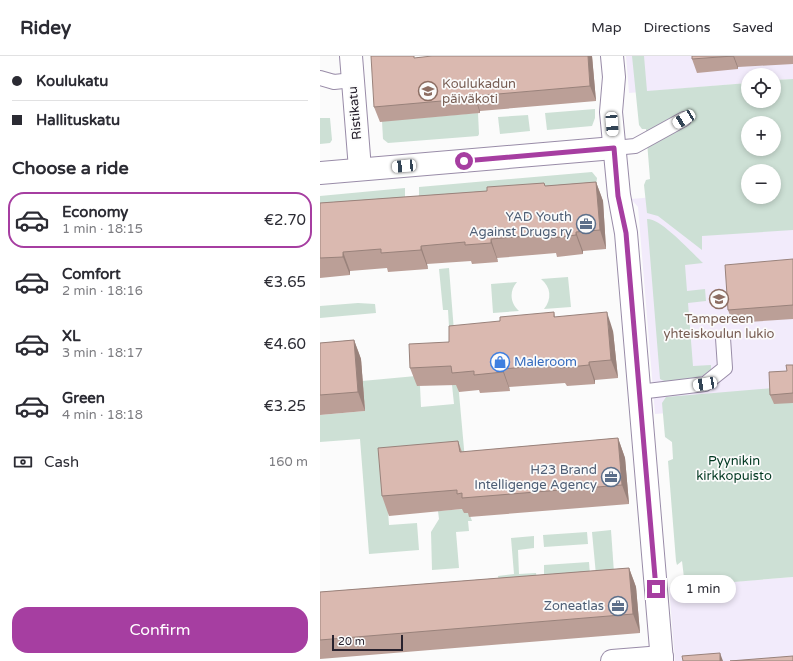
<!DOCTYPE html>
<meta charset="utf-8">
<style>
:root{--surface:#fff;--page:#f7f7f7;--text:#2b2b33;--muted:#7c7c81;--line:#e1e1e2;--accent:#a63ea1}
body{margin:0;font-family:"Varela Round",sans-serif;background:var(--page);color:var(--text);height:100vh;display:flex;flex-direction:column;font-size:15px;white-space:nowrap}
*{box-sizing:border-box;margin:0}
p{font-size:13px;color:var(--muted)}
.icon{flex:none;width:22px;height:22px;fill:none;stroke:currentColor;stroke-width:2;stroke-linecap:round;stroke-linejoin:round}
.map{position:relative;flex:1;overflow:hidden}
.drawer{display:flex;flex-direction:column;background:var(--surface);width:320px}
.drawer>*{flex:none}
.top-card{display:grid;align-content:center;height:88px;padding:0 12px;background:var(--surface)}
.controls{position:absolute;left:421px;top:12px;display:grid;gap:8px}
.controls a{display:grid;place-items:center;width:40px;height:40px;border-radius:50%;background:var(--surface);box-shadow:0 2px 6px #0003;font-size:20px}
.scale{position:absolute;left:12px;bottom:10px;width:71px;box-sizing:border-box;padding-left:4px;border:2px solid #28222e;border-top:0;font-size:11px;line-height:14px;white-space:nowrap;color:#28222e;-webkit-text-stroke:3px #fbfbfb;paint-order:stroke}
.end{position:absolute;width:18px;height:18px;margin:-9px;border:5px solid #a63ea1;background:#fff;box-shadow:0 0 0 2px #fff}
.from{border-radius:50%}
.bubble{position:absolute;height:28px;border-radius:14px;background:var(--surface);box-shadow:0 2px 6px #0003;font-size:13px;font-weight:600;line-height:28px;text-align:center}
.car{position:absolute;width:12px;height:24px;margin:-12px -6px;border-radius:5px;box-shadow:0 0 3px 1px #0007;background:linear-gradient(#fff 24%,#345 0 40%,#fff 0 76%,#345 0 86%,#fff 0)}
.top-card b{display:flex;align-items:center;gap:14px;height:38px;font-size:15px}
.top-card b+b{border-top:1px solid var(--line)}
.top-card i{width:10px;height:10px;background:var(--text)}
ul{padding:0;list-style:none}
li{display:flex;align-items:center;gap:12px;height:56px;margin:0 8px 6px;padding:0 4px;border:2px solid transparent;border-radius:16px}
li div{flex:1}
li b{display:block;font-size:15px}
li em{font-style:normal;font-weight:600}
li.current{border-color:var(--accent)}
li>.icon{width:36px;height:36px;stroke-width:1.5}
h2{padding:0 12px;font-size:18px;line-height:48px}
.pay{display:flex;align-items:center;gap:10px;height:44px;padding:0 12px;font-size:15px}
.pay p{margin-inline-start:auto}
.action{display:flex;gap:8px;margin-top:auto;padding:8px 12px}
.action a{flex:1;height:46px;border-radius:16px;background:var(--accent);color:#fff;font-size:16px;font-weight:600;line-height:46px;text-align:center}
header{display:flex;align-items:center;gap:24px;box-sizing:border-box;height:56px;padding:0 20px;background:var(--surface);border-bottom:1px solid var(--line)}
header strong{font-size:19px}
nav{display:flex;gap:22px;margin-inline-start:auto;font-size:14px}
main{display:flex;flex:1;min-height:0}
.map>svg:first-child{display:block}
.built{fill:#f2ebfb}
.green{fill:#cde0d5;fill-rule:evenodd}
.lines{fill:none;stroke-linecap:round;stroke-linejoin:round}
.service-casing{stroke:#998ca8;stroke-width:16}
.minor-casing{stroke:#998ca8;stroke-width:24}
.service{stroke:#fff;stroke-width:14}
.minor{stroke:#fff;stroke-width:22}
.wall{fill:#bb9f97}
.shaded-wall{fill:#99827b}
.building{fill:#dab9b0;stroke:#99827b}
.route{stroke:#a63ea1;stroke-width:5}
.labels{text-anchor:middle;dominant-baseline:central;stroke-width:3.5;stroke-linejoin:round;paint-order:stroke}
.education-label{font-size:13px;fill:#785e54;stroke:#fbfbfb;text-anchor:start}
.street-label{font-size:13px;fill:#28222e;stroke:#fbfbfb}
.service-label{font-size:13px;fill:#4e5e75;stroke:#fbfbfb;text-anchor:end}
.shop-label{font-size:13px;fill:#366cbe;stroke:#fbfbfb;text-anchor:start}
.park-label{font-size:13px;fill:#003821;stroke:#fbfbfb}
</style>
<header>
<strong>Ridey</strong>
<nav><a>Map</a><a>Directions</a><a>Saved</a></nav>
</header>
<main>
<section class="drawer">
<div class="top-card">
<b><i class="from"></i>Koulukatu</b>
<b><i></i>Hallituskatu</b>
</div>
<h2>Choose a ride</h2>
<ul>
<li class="current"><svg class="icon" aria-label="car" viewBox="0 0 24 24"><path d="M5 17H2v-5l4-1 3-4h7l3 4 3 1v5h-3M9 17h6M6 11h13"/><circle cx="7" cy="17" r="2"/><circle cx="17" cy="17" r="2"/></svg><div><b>Economy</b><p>1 min · 18:15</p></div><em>€2.70</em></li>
<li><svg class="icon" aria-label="car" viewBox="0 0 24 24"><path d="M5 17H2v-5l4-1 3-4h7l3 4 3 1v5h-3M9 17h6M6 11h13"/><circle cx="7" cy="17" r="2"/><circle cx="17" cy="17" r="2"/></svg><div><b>Comfort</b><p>2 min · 18:16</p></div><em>€3.65</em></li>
<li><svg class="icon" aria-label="car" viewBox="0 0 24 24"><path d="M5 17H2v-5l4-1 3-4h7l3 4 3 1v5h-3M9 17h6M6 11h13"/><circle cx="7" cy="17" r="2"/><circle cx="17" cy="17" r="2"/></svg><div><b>XL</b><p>3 min · 18:17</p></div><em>€4.60</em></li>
<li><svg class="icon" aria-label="car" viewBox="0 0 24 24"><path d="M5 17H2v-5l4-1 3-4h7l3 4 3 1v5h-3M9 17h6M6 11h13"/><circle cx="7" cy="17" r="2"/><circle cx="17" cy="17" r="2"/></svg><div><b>Green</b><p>4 min · 18:18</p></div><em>€3.25</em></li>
</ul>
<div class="pay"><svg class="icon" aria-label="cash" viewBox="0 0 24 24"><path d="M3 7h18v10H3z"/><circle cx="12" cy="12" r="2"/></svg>Cash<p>160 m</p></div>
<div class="action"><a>Confirm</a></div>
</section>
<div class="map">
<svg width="473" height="605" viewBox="0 0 473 605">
<rect width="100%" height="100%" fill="#fbfbfb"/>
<g class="built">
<polygon points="306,0 473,0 473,23 454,24 454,19 428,19 428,27 309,37"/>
<polygon points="473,130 473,347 335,358 318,151 311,143 428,133 428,141 454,141"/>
<polygon points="473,521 473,605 355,605 349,531"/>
</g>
<g class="green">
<path d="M312 0H324L327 35 428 27V45H454V24L473 23V174L382 180V194L338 160 327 157 324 129 326 124 330 123 326 73H322L319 69ZM428 67H454V93H428ZM428 115H454V141H428Z"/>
<polygon points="275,53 275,62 272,70 227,74 225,57"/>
<polygon points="158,57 159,78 158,80 68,87 63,83 62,65"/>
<polygon points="208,59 210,75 180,78 178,61"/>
<polygon points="0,62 10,62 12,84 10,87 0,88"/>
<polygon points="272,116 277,122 276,131 99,147 99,131"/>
<polygon points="85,132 85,148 0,155 0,140"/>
<path d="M327 163C341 162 372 197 383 207L365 209 367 235 385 233 386 245 368 247 373 310 391 309V314C384 323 349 330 340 323Z"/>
<polygon points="129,212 135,288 130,288 128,254 123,254 119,213"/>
<path d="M248 221 251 251 224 253C232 243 231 231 221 223Z"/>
<path d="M197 226C189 235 190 247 199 255L173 257 171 228Z"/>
<polygon points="38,247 55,248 56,257 0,262 0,250"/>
<polygon points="96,320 97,330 100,330 101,351 134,348 132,329 138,326 145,404 65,411 69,469 97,467 99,494 49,498 40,383 0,386 0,359 45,355 42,325"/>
<polygon points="453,332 473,347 473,521 365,530 362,505 357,509 356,505 348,405 353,403 352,386 345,381 342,347 346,341"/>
<polygon points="144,453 149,457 152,465 148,465 149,475 136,476 139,512 112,514 111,476 119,463 118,455"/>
<polygon points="291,474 294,517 276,519 272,476"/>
<polygon points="267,476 268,488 224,491 223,479"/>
<polygon points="214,480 214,492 198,494 199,518 216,517 217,523 179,526 178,520 194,518 191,482"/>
<polygon points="269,506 270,519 224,522 224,509"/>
</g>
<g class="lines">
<g class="service-casing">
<g id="service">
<polyline points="0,22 14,26 33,24"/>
<polyline points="294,92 315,90 364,63"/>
<polyline points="319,336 385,328 405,312 403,282"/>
</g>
</g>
<g class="minor-casing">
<g id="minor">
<polyline points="31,0 40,113"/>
<polyline points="292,0 294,21 291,56 299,139 306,177 342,605"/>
<polyline points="0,117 294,92"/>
<polyline points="292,605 342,601"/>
</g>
</g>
<use href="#service" class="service"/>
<use href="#minor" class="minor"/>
</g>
<g class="wall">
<polygon points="272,0 276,45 160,55 160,57 60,66 54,51 98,1"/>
<polygon points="372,0 473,0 473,8 418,11 418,13 377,17 372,3"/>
<polygon points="276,126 283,145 286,193 263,195 263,198 237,201 236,197 177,202 178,206 152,208 151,205 107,208 108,213 68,216 67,212 30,215 30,219 0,222 0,147 167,135 224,127 225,130"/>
<polygon points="473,203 473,263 413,267 408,254"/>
<polygon points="234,256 235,261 293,275 298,322 275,324 275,328 247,330 245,327 189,331 190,335 160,337 159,334 139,336 136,329 97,330 90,312 129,286 180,265"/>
<polygon points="34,284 41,303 45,355 0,359 0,287"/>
<polygon points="473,309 473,347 454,348 450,339 467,315"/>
<polygon points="298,382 305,402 309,448 149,461 148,457 144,457 142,453 69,460 62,440 138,385 142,396"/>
<polygon points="309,512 316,531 320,577 0,603 0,536"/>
</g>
<g class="shaded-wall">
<polygon points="268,0 272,0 276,45 270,30"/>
<polygon points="413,0 414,0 418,11 418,13"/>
<polygon points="155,40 160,55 160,57 155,42"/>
<polygon points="276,126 283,145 286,193 280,174"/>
<polygon points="256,176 263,195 263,198 256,179"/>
<polygon points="171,183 177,202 178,206 171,187"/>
<polygon points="101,190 107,208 108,213 101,194"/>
<polygon points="23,196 30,215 30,219 23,201"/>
<polygon points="287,256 293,275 298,322 291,304"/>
<polygon points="34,284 41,303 45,355 38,336"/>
<polygon points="269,306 275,324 275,328 269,309"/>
<polygon points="183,313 189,331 190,335 183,316"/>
<polygon points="298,382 305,402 309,448 302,429"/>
<polygon points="309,512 316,531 320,577 313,558"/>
<polygon points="400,597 403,605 400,605"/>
</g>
<g class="building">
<polygon points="51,0 94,0 94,2 112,0 268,0 270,30 155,40 155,42 54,51"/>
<polygon points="372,0 413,0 372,3"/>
<polygon points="276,126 280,174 256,176 256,179 231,182 230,178 171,183 171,187 145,189 145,186 101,190 101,194 61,197 61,193 23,196 23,201 0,202 0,147 167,135 167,131 224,127 225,130"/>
<polygon points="473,203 473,249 408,254 405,209"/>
<polygon points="234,256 234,261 287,256 291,304 269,306 269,309 240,312 239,308 183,313 183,316 154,319 154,315 132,317 131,310 90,312 89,288 129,286 129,270 180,265 180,261"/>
<polygon points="34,284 38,336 0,339 0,287"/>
<polygon points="466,309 473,309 473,337 450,339 449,316 467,315"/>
<polygon points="298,382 302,429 142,442 142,437 137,438 137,434 62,440 58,392 138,385 140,396"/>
<polygon points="309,512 313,558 0,584 0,536"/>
<polygon points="400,597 400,605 363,605 362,600"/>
<polygon points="473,600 473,605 410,605"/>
</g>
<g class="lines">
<polyline class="route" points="144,105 294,92 298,140 306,177 336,533"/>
</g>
<defs>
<g id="school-ring" transform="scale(1)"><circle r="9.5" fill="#fbfbfb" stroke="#8d6e63" stroke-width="1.5"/><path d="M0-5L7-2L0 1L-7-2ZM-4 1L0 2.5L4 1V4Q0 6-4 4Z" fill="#8d6e63"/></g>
<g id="office-ring" transform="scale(1)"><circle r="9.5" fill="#fbfbfb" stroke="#5c6f8a" stroke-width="1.5"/><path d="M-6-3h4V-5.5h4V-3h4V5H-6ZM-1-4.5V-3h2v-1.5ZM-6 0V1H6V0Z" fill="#5c6f8a"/></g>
<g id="shop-ring" transform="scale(1)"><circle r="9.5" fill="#fbfbfb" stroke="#3f7fe0" stroke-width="1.5"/><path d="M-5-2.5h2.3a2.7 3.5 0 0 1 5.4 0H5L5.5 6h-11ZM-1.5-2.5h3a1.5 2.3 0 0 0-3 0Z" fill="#3f7fe0"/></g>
</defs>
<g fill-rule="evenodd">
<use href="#school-ring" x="108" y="35"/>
<use href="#office-ring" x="266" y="168"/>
<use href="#school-ring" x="399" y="243"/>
<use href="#shop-ring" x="180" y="306"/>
<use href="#office-ring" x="291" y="421"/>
<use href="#office-ring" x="298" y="550"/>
</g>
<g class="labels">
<g class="education-label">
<text x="122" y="28">Koulukadun<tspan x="122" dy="15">päiväkoti</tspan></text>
<text x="399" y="263" text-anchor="middle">Tampereen<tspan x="399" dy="15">yhteiskoulun lukio</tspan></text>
</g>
<g class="street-label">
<text transform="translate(35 57) rotate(-95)">Ristikatu</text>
</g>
<g class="service-label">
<text x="252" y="161">YAD Youth<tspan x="252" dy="15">Against Drugs ry</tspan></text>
<text x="277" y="414">H23 Brand<tspan x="277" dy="15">Intelligenge Agency</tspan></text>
<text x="284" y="550">Zoneatlas</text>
</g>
<g class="shop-label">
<text x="194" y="306">Maleroom</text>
</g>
<g class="park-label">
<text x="414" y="405">Pyynikin<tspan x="414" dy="15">kirkkopuisto</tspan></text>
</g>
</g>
</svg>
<div class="controls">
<a><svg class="icon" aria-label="locate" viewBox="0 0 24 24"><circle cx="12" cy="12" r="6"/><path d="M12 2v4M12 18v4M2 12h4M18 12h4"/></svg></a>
<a>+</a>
<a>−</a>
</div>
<div class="scale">20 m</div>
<i class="end from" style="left:144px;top:105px"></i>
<i class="end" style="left:336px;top:533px"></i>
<div class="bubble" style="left:350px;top:519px;width:66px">1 min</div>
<i class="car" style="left:364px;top:63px;rotate:239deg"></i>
<i class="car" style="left:292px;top:68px;rotate:176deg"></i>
<i class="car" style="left:84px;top:110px;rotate:265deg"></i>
<i class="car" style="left:385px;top:328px;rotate:261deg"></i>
</div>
</main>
